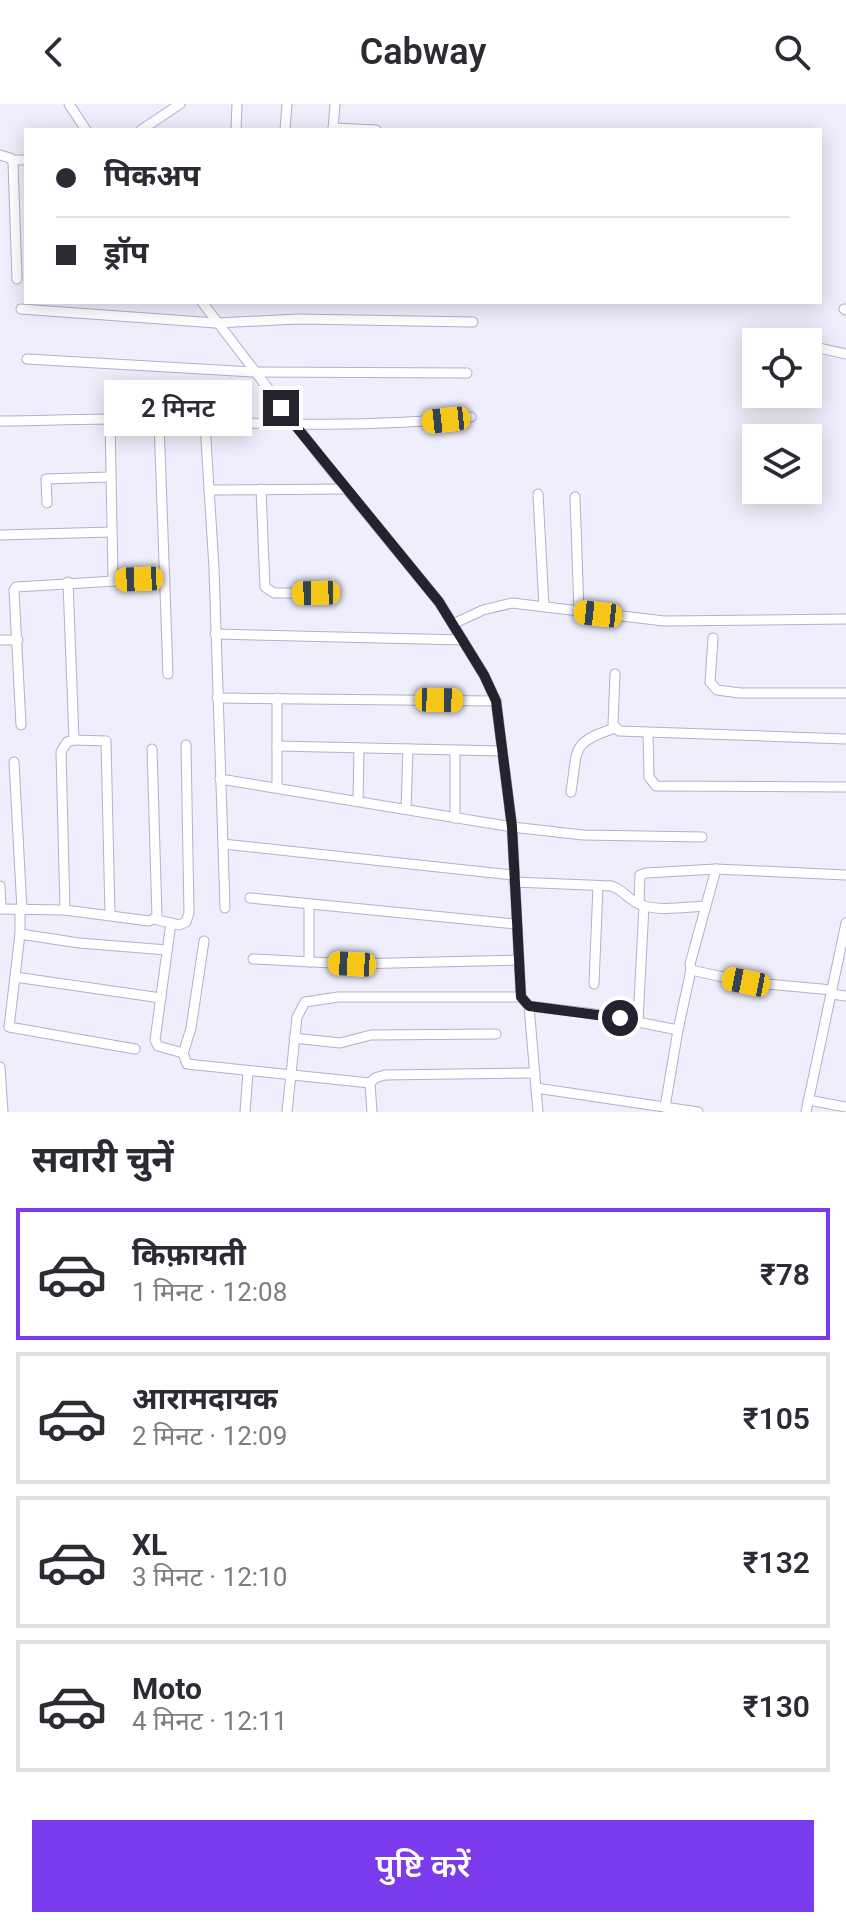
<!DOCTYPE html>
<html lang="hi">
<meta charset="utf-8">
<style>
:root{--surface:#fff;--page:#f2f2f3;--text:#2b2b33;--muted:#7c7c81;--line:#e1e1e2;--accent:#7c3aed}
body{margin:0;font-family:Roboto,"Noto Sans Devanagari",sans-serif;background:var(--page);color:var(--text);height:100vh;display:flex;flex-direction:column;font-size:30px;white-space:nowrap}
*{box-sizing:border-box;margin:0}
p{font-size:26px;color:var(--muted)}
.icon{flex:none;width:44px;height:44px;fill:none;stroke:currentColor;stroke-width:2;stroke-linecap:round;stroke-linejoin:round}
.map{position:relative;height:1008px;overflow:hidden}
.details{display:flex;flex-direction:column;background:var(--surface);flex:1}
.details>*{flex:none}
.guide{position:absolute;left:24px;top:24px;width:798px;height:176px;border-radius:0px;box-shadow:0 4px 20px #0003;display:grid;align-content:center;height:176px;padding:0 32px;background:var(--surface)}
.fabs{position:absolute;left:742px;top:224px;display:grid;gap:16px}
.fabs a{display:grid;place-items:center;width:80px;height:80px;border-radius:0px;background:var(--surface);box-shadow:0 4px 20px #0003;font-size:40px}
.end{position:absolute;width:36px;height:36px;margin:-18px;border:10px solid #23222e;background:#fff;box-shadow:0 0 0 4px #fff}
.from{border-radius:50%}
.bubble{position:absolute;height:56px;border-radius:0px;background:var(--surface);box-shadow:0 4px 20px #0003;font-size:26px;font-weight:600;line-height:56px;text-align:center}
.car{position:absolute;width:24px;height:48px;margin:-24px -12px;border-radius:10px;box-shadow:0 0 6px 2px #0007;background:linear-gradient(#f5c518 24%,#345 0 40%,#f5c518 0 76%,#345 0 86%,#f5c518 0)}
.guide b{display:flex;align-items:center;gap:28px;height:76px;font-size:30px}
.guide b+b{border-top:2px solid var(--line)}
.guide i{width:20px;height:20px;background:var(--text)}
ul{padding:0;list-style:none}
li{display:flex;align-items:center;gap:24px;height:132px;margin:0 16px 12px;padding:0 16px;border:4px solid var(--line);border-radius:0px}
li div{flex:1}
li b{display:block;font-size:30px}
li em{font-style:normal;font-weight:600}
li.on{border-color:var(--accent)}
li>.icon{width:72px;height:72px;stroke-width:1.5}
h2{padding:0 32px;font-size:36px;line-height:96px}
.cta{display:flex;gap:16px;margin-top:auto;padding:16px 32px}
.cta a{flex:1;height:92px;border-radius:0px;background:var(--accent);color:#fff;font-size:32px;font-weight:600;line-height:92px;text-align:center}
header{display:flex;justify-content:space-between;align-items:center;height:104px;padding:0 32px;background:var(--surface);font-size:36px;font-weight:600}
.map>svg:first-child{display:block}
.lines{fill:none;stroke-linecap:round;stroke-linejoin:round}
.street-casing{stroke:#b3afd0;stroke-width:11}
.street{stroke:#fff;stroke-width:9}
.route{stroke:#23222e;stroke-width:10}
</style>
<header><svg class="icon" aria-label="back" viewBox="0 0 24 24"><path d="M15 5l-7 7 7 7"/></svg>Cabway<svg class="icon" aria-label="search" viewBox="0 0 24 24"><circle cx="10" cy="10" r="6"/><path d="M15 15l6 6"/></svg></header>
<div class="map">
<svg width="846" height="1008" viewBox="0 0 846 1008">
<rect width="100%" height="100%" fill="#efeefc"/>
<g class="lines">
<g class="street-casing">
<g id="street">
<polyline points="69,0 86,26"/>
<polyline points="333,24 376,26"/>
<polyline points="141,26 180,0"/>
<polyline points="236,26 237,0"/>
<polyline points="285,26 287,0"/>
<polyline points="333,26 335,0"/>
<polyline points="0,51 10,54 13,58 17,175"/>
<polyline points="12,56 26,56"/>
<polyline points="202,198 322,355 439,498 484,571 496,597 512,723 521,893 529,902 538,1008"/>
<polyline points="21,205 216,219 298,215 473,218"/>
<polyline points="844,205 846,206"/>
<polyline points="810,242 846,250"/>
<polyline points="27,255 253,268 467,269"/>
<polyline points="110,315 113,475"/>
<path d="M0 317C37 317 74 315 110 315 231 318 351 326 471 313"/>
<polyline points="159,318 168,570"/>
<polyline points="205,320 214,464 225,804"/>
<polyline points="261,385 265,483 274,489 316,489"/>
<polyline points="209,386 346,385"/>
<polyline points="538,390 544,503"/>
<polyline points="575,393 579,508"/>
<polyline points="47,399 46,375 111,373"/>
<polyline points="0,431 112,428"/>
<polyline points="68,478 74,636 106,637 110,811"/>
<polyline points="453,520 483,506 512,499 664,517 846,515"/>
<polyline points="215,530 463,536"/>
<polyline points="713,534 710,578 717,586 740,589 846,589"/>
<polyline points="0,536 18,536"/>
<polyline points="615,570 613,620 619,627 846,635"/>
<polyline points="217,594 496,597"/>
<polyline points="21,621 14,486 16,483 165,474"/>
<polyline points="648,629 649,673 656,682 846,683"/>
<polyline points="277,642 502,647"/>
<polyline points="14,658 22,806"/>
<polyline points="220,675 512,723 583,731 702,733"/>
<polyline points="277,682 277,594"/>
<path d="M571 688C578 644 570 639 615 624"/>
<polyline points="358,697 359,644"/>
<polyline points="406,705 408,645"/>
<polyline points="455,714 455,646"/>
<polyline points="223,740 513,771"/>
<polyline points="716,765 690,860 691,866 746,878 832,886"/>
<path d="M514 778 612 782C624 787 628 795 639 800 658 808 685 803 705 802"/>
<polyline points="0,782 1,805"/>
<polyline points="250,794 516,820"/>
<polyline points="639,800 640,771 646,769 716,765 846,771"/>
<polyline points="0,805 65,806 149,817 157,813 152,645"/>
<polyline points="20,806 20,830 79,839 167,846"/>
<polyline points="65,806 61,648 67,638 74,636"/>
<polyline points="154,815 179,821 186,818 189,809 186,641"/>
<polyline points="171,819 155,936 158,942 183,949 187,960 370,979"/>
<polyline points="20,830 9,923 135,945"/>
<polyline points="253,855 352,860 518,856"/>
<polyline points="309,858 309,800"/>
<polyline points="15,873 161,894"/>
<polyline points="594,880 598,782"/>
<polyline points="831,890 846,892"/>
<polyline points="529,902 603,911 678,926"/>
<polyline points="638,917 644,802"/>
<polyline points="294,934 340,939 371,931 496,930"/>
<polyline points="183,950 191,924 204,837"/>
<polyline points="0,963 3,1008"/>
<polyline points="536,984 698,1008"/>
<polyline points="808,996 846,1003"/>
<polyline points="665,1003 678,926 691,866"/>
<polyline points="245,1008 248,968"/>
<polyline points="287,1008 297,913 305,898 338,893 521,893"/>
<polyline points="372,1008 370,979 375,974 385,971 535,969"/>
<polyline points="806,1008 846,819"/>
</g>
</g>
<use href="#street" class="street"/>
</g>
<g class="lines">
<polyline class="route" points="281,304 439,498 484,571 496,597 512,723 521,893 529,902 620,914"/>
</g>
</svg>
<div class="fabs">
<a><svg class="icon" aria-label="locate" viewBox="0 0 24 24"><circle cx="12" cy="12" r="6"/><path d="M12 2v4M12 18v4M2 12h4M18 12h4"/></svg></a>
<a><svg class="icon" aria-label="layers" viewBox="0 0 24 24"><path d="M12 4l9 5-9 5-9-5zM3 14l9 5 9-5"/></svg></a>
</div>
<i class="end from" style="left:620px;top:914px"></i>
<i class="end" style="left:281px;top:304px"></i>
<div class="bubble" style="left:104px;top:276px;width:148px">2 मिनट</div>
<i class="car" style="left:446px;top:316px;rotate:264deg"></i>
<i class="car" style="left:139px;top:475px;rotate:268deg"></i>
<i class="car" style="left:316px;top:489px;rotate:269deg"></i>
<i class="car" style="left:598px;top:510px;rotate:276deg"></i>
<i class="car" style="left:439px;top:596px;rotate:91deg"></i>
<i class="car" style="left:352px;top:860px;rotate:273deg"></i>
<i class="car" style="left:746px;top:878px;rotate:281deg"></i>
<div class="guide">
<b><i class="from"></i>पिकअप</b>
<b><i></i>ड्रॉप</b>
</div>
</div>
<section class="details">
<h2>सवारी चुनें</h2>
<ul>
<li class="on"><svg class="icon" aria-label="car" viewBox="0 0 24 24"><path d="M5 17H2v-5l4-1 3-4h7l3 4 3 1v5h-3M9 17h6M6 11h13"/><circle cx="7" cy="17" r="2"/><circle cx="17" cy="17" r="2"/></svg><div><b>किफ़ायती</b><p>1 मिनट · 12:08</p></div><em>₹78</em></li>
<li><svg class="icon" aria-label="car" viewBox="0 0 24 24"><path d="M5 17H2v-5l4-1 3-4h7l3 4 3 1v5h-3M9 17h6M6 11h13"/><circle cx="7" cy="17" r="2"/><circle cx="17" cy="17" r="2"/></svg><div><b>आरामदायक</b><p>2 मिनट · 12:09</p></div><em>₹105</em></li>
<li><svg class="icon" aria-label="car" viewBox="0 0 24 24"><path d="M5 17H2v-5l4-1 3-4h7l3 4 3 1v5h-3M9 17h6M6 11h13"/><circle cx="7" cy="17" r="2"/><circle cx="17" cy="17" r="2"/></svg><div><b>XL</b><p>3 मिनट · 12:10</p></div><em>₹132</em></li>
<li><svg class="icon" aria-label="car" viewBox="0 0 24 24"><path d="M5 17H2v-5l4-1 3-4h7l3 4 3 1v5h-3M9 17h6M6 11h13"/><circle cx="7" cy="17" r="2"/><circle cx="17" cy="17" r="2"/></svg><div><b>Moto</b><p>4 मिनट · 12:11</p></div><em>₹130</em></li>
</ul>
<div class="cta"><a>पुष्टि करें</a></div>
</section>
